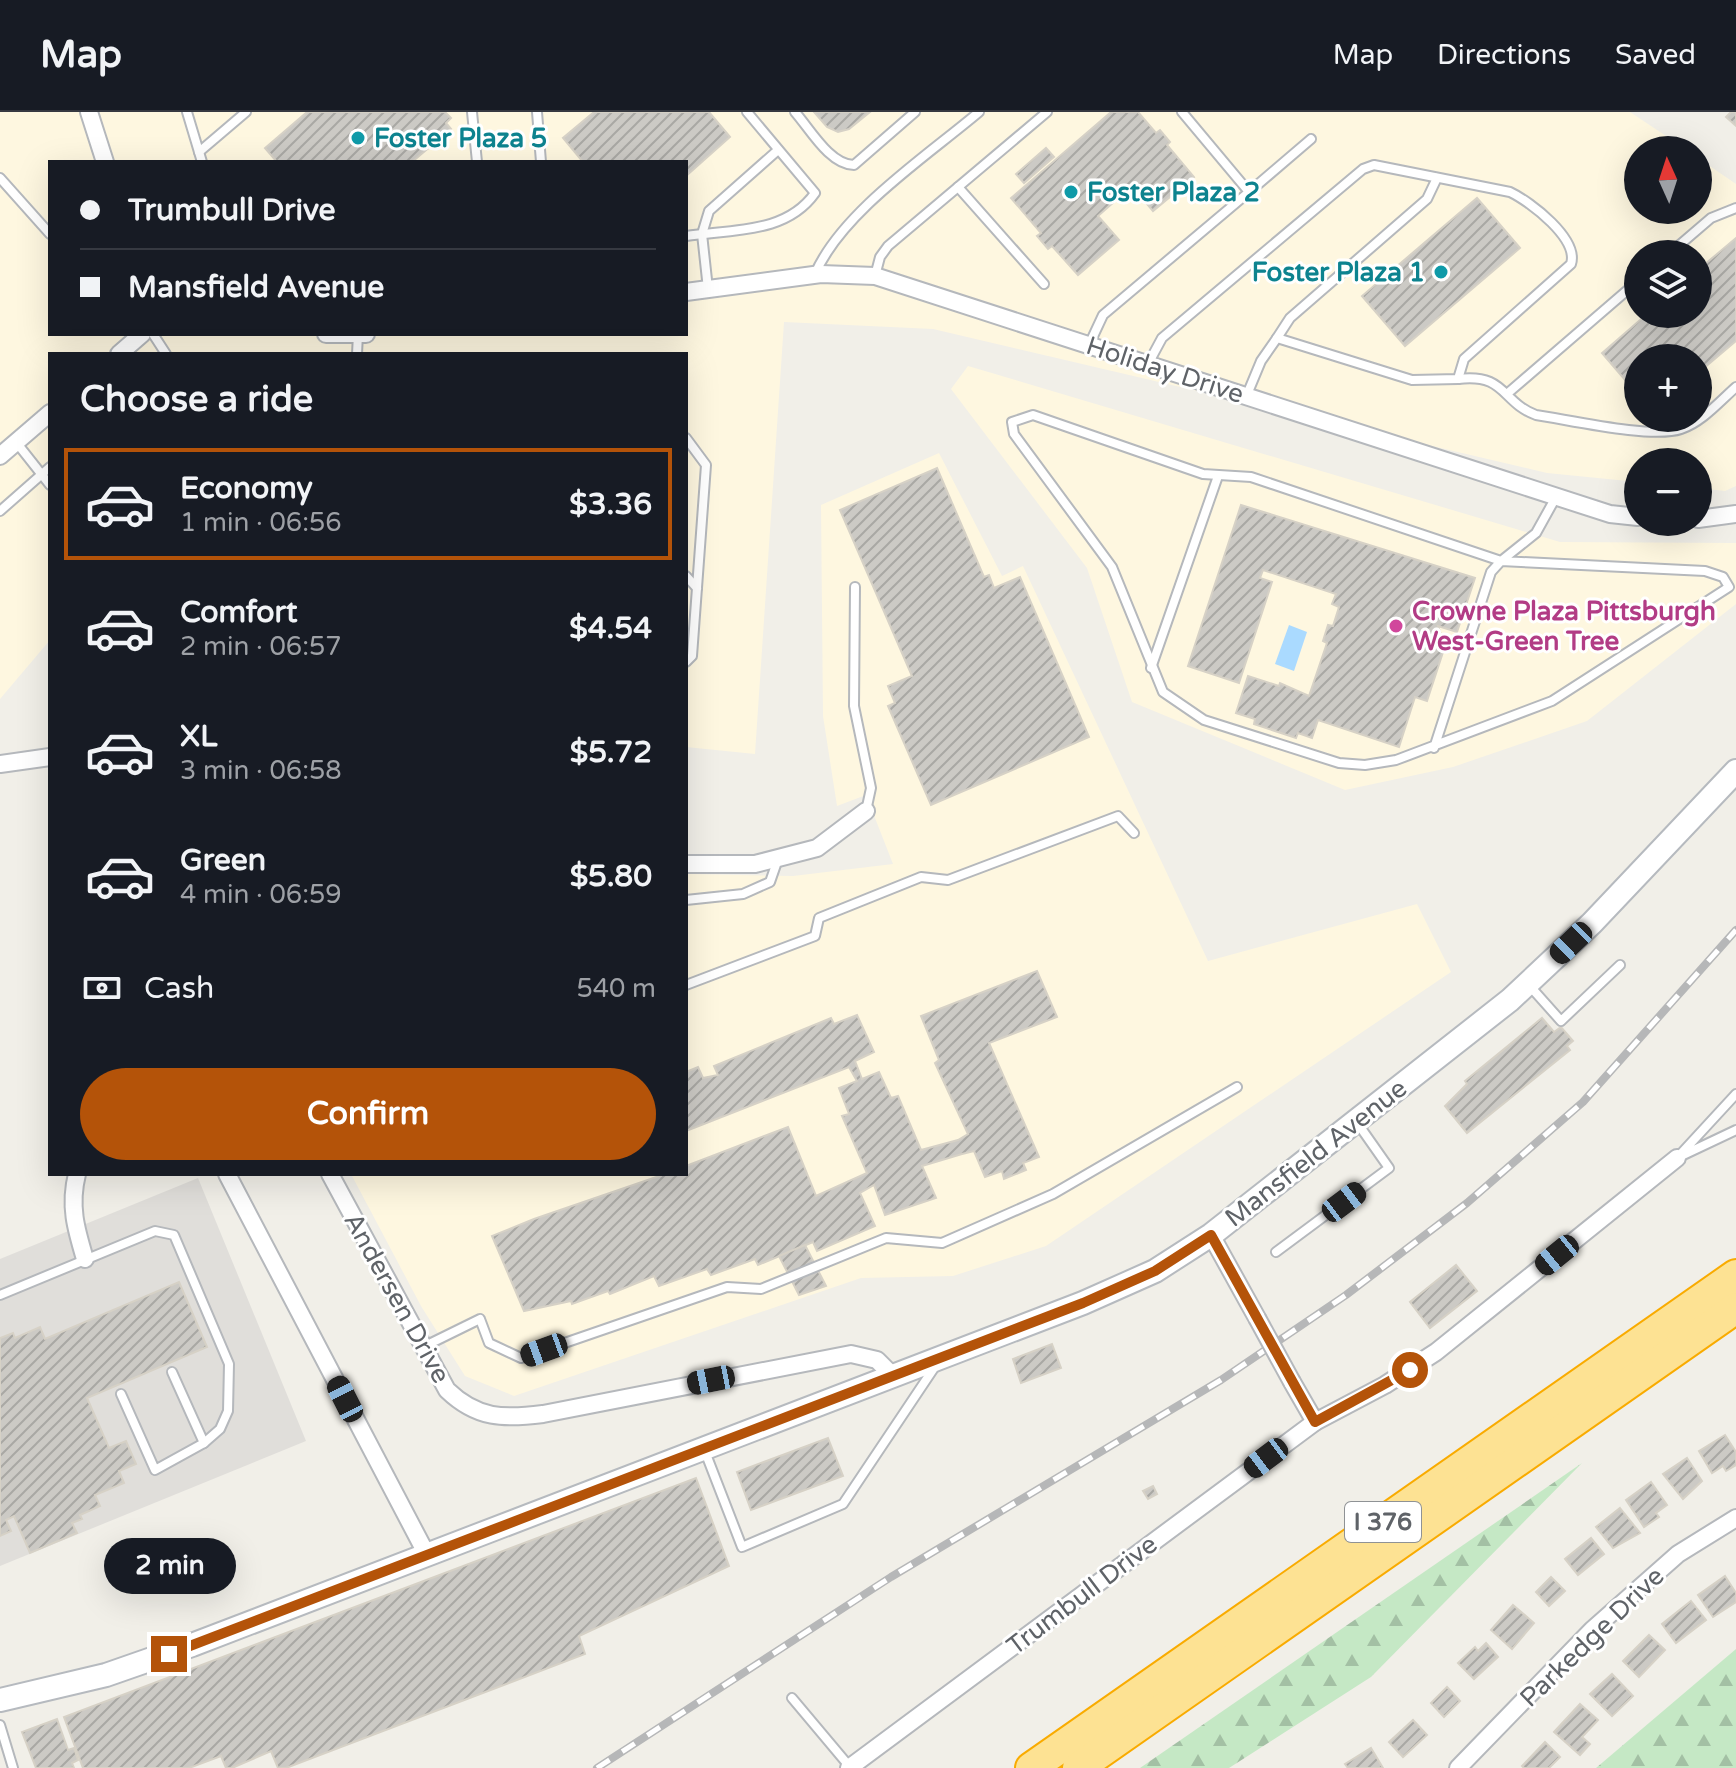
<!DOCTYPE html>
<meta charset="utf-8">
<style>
:root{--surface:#171b24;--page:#242831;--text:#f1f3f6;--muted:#9ea1a6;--line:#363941;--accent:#b45309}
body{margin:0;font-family:"Varela Round",sans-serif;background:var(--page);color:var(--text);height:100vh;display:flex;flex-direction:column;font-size:30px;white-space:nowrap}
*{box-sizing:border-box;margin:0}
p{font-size:26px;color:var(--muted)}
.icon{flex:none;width:44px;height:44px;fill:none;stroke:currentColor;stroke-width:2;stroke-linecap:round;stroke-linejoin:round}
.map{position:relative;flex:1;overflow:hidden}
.sheet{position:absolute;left:48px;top:240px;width:640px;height:824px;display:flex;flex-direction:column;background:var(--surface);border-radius:0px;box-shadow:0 8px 32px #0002}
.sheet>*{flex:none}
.guide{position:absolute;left:48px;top:48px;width:640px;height:176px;border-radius:0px;box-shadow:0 8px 32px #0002;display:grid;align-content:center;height:176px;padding:0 32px;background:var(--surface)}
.needle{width:52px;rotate:357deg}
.tools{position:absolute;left:1624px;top:24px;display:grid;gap:16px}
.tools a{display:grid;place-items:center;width:88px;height:88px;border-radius:50%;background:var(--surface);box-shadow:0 8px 32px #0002;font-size:40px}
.end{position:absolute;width:36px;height:36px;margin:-18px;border:10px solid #b45309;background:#fff;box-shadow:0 0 0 4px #fff}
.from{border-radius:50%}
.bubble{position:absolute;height:56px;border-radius:28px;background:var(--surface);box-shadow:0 8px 32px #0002;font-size:26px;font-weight:800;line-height:56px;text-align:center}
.car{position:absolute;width:24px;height:48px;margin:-24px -12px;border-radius:10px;box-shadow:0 0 6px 2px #0007;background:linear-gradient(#222 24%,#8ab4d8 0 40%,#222 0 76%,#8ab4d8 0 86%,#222 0)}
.guide b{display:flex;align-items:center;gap:28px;height:76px;font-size:30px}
.guide b+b{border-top:2px solid var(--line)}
.guide i{width:20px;height:20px;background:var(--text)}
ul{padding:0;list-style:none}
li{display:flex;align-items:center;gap:24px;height:112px;margin:0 16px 12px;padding:0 16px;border:4px solid transparent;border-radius:0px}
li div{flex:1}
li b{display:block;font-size:30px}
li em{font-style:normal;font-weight:800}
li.active{border-color:var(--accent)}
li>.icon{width:72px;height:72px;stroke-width:1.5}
h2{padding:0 32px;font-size:36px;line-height:96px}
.pay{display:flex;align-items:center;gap:20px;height:88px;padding:0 32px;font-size:30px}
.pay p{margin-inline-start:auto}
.button{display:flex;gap:16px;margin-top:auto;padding:16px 32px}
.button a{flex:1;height:92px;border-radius:48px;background:var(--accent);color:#fff;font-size:32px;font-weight:800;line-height:92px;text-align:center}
header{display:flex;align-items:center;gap:48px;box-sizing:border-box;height:112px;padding:0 40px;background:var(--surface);border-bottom:2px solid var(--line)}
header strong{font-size:38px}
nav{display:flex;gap:44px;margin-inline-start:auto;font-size:28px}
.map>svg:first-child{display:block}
.commercial{fill:#fef7e0;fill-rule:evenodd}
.industrial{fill:#e0deda}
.forest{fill:url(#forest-firs)}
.water{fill:#aadaff}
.building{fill:url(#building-hatch);stroke:#d6d1c6;stroke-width:2}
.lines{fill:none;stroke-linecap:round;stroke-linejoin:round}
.service-casing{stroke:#b5b8bc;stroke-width:12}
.minor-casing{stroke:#b5b8bc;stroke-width:20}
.secondary-casing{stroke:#b6babf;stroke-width:26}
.motorway-casing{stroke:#f9ab00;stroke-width:34}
.service{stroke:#fff;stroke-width:8}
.minor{stroke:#fff;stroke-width:16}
.secondary{stroke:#fff;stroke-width:22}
.motorway{stroke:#fde293;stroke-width:30}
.rail-casing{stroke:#b6b7b8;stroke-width:8}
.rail{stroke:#fff;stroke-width:5;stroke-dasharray:15;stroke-linecap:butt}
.minor-bridge-casing{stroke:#b5b8bc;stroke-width:20;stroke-linecap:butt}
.minor-bridge{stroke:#fff;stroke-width:16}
.route{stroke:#b45309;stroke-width:10}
.culture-dot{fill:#0f9aa8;stroke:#fff;stroke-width:3}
.hotel-dot{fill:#d1479c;stroke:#fff;stroke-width:3}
.labels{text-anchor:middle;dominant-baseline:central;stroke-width:6;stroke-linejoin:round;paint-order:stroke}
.shield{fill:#fff;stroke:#8f9295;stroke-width:2}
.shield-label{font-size:24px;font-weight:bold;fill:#5f6368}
.culture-label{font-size:26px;font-weight:bold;fill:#0d838f;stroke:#fff;text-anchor:start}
.street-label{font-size:26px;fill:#5f6368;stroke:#fff}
.hotel-label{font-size:26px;font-weight:bold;fill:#b23c85;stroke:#fff;text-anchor:start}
</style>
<header>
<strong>Map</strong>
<nav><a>Map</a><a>Directions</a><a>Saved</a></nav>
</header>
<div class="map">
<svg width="1736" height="1656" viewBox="0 0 1736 1656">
<defs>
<pattern id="forest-firs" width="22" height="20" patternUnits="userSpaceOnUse" patternTransform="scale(2)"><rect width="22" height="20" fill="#c5e8c5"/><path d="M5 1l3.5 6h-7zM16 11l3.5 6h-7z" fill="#a3c0a4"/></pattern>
<pattern id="building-hatch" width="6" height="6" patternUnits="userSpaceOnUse" patternTransform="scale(2)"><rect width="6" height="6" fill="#cccac5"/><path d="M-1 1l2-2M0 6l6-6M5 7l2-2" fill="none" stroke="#a9a8a4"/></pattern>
</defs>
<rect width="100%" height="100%" fill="#f1efe8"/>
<g class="commercial">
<path d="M0 0H1630L1687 38H1638V98H1698V46L1736 72V374L1725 379 1698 376V350H1638V370L1547 361 933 217 784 210 755 642 686 635V242H50V528L0 587ZM50 50H686V222H50ZM1638 142H1698V202H1638ZM1638 246H1698V306H1638Z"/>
<polygon points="968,254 1560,430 1736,431 1736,492 1587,609 1453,655 1345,678 1132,590 1087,456 951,277"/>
<polygon points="939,341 1002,464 1023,454 1208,849 1417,792 1451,860 1046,1134 953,1164 861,1166 514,1284 465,1264 421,1194 351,1062 686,1062 686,762 793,764 893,752 866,683 837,694 823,604 821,393"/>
</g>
<polygon class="industrial" points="198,1066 306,1329 0,1454 0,1147"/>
<g class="forest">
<polygon points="1582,1351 1371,1565 1229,1656 1140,1656"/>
<polygon points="1736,1537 1736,1656 1596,1656"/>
</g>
<polygon class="water" points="1289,513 1307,520 1294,559 1275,552"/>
<g class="building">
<polygon points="307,0 445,0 451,6 446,11 451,17 412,50 277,50 265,36"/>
<polygon points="594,0 709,0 730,25 686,64 686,50 583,50 563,26"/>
<polygon points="814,0 870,0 849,17 838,20 827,15"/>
<polygon points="1111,0 1138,0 1156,21 1160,18 1170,30 1167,33 1194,65 1153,99 1132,74 1098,104 1119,128 1078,163 1052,134 1048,137 1037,124 1041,121 1011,86"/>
<polygon points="1731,0 1736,0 1736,14 1726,5"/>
<polygon points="1046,36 1054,45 1024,71 1016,62"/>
<polygon points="1477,86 1520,136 1405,234 1362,184"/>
<polygon points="1736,126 1736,229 1698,261 1698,246 1638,246 1638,283 1602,241 1647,202 1698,202 1698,158"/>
<polygon points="937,356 984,465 989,463 994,476 1020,465 1089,625 931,693 888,594 895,591 888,574 912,564 840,398"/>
<polygon points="1241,393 1475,466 1457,520 1438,514 1445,534 1427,589 1415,585 1399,635 1318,608 1312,626 1298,621 1296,626 1254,612 1255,607 1236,601 1248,564 1279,574 1280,571 1309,584 1327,531 1323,529 1328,513 1333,514 1339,495 1332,492 1336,482 1263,458 1260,466 1272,470 1239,571 1188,554"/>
<polygon points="1037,859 1057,905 989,931 1039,1045 1023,1051 1026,1058 1004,1067 1002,1059 985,1065 974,1039 962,1042 922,1054 936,1086 885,1103 874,1073 860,1081 875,1114 817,1139 813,1130 758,1153 755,1147 711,1163 707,1157 659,1174 654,1164 610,1182 608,1179 572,1192 571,1189 524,1199 492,1124 534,1107 665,1062 686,1062 686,1054 788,1015 816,1084 867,1061 842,1004 849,1002 839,976 857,969 849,955 686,1019 686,960 698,955 703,966 718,963 714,954 831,906 834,912 857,903 874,940 855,949 862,967 879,960 891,986 898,984 921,1038 958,1028 968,1022 935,951 939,948 921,904"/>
<polygon points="1542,906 1554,920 1561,915 1573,929 1567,934 1570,938 1467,1021 1445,994 1467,972 1465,969"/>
<polygon points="805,1133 826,1174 799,1183 779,1144"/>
<polygon points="1456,1153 1477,1179 1430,1216 1410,1190"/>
<polygon points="179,1170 207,1235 87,1286 109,1336 126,1329 136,1352 119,1359 124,1371 95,1383 100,1394 80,1403 82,1407 72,1411 77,1421 30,1441 14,1404 6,1408 11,1419 0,1424 0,1226 13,1221 15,1226 40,1215 45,1227"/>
<polygon points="1052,1232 1061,1256 1021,1271 1013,1247"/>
<polygon points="1725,1323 1736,1340 1736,1353 1726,1359 1723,1354 1712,1361 1699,1339"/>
<polygon points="828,1326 843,1364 751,1398 737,1360"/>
<polygon points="1687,1346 1702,1369 1683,1387 1663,1362"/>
<polygon points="696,1366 729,1454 579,1524 585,1542 286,1656 278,1656 271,1639 232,1656 226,1656 221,1644 189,1656 83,1656 64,1605"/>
<polygon points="1651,1370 1667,1393 1656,1401 1659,1405 1644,1415 1626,1388"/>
<polygon points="1153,1374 1157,1382 1148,1387 1143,1379"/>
<polygon points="1620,1396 1640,1421 1613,1436 1596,1415"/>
<polygon points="1591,1426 1604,1442 1578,1463 1565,1447"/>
<polygon points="1725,1464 1736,1481 1736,1490 1713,1505 1698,1483"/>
<polygon points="1551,1465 1565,1479 1549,1494 1536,1480"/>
<polygon points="1691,1489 1706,1508 1676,1531 1662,1512"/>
<polygon points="1513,1493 1534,1511 1512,1537 1491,1518"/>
<polygon points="1649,1523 1665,1538 1639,1565 1623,1549"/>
<polygon points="1486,1531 1498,1545 1474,1567 1458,1551 1475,1535 1478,1539"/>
<polygon points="1612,1562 1633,1584 1612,1604 1590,1582"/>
<polygon points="1447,1575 1460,1589 1444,1605 1431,1591"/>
<polygon points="1580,1592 1598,1608 1582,1625 1590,1632 1580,1643 1554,1620"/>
<polygon points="57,1607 68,1638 74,1636 78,1648 72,1651 74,1656 36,1656 22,1620"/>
<polygon points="1413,1608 1427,1623 1403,1645 1389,1630"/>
<polygon points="1545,1630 1560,1645 1549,1656 1524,1656 1522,1654"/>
<polygon points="1371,1636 1383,1656 1348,1656 1345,1652"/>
</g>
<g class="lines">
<g class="service-casing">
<g id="service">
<polyline points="187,0 202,50"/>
<polyline points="472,0 477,50"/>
<polyline points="537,0 541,50"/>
<path d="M795 0C810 17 830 53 854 53L915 0"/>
<polyline points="199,40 246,0"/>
<polyline points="0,66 50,122"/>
<polyline points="958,75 1044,172"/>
<polyline points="1249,80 1311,27"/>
<path d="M686 124C733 117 786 122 815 81L747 0"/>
<polyline points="1669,142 1711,106 1736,96"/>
<path d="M815 162C842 100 927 44 979 0"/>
<polyline points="875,164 880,145 888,134 1047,0"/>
<polyline points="708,177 702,122 709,99 778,38"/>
<polyline points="153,222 166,242"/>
<polyline points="1277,226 1290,206 1427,87 1437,66"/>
<polyline points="1089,233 1103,203 1249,80 1182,0"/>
<polyline points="357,242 358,222"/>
<path d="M1148 252 1162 226 1363 57 1374 53 1510 80C1531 90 1579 127 1571 152L1464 247 1458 267 1412 268 1277 226 1261 249 1246 285"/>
<path d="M1458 267C1506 261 1501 290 1536 303 1570 308 1652 327 1681 317 1702 310 1719 290 1736 275"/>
<polyline points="1508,281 1638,169"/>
<polyline points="686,326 706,353 692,544 686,550"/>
<polyline points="16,330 50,373"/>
<polyline points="0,399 50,355"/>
<polyline points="686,464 697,476"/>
<polyline points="855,475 854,594 871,676 866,699"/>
<polyline points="1151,556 1218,364"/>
<polyline points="1434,636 1491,460 1501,449 1251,365 1203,362 1033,303 1012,310 1014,322 1112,455 1163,580 1204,608 1339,651 1365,653 1396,648 1552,589 1729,475 1723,465 1705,459 1501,449 1536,421 1556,385"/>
<polyline points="686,788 743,782 770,770 778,747"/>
<polyline points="1528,872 1561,909 1620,853"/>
<polyline points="686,873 815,824 819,806 921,765 948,768 1118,704 1134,721"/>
<polyline points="1736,982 1677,1046 1736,1018"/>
<polyline points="1276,1140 1389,1056 1356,1009"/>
<polyline points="0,1183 155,1119 174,1123 229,1252 228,1299 220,1317 204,1331 155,1358 121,1282"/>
<polyline points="423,1235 480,1207 489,1231 521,1246 727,1175 761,1177 886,1126 942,1131 1053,1082 1237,975"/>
<polyline points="172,1260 204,1331"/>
<polyline points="704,1337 742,1435 843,1392 936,1253"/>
<polyline points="792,1586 850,1655"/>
<polyline points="0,1613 13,1656"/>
</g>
</g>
<g class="minor-casing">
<g id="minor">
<polyline points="89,0 105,50"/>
<polyline points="686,180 821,162 875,164 1610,402 1638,405"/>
<polyline points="326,222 366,222"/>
<polyline points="119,242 142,222"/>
<polyline points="0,344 50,301"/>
<polyline points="1698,407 1736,402"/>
<polyline points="0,652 50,645"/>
<polyline points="686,752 755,752 817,736 866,699"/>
<path d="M77 1062C69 1094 76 1117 85 1147"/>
<polyline points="227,1062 427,1443"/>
<path d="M330 1062 447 1278C477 1307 504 1307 543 1302L851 1242 877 1248 893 1264"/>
<polyline points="1211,1123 1257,1206"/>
<polyline points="1292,1270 1315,1310"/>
<polyline points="849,1656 1315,1310 1385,1273 1436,1240 1677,1046"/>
<polyline points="1458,1656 1592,1518 1678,1442 1736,1406"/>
</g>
</g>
<g class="secondary-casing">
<polyline id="secondary" points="0,1588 106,1563 192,1533 1083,1191 1155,1159 1211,1123 1510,888 1592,811 1736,659"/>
</g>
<g class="motorway-casing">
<g id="motorway">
<polyline points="1031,1656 1736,1163"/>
<polyline points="1078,1656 1736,1196"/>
</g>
</g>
<use href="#service" class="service"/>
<use href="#minor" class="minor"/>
<use href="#secondary" class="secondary"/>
<use href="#motorway" class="motorway"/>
<g class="rail-casing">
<polyline id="rail" points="597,1656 891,1465 1221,1268 1346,1183 1467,1091 1583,990 1736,818"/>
</g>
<use href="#rail" class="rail"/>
<g class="minor-bridge-casing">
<polyline id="minor-bridge" points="1257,1206 1292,1270"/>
</g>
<use href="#minor-bridge" class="minor-bridge"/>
</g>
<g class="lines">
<polyline class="route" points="169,1542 1083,1191 1155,1159 1211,1123 1315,1310 1410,1258"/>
</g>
<g class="culture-dot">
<circle cx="358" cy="26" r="8"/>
<circle cx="1071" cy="80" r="8"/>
<circle cx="1441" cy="160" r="8"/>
</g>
<circle class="hotel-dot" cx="1396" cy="514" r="8"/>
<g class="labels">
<rect class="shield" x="1345" y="1390" width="76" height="40" rx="6"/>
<g class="shield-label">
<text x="1383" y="1410">I 376</text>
</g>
<g class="culture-label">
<text x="374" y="26">Foster Plaza 5</text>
<text x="1087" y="80">Foster Plaza 2</text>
<text x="1425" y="160" text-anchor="end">Foster Plaza 1</text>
</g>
<g class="street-label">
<text transform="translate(1165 258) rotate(18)">Holiday Drive</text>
<text transform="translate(1316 1041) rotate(-38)">Mansfield Avenue</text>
<text transform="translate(397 1186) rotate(61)">Andersen Drive</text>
<text transform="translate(1082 1483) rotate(-37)">Trumbull Drive</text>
<text transform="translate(1592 1525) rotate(-44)">Parkedge Drive</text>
</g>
<g class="hotel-label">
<text x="1412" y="499">Crowne Plaza Pittsburgh<tspan x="1412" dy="30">West-Green Tree</tspan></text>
</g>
</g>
</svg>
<div class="tools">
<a><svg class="needle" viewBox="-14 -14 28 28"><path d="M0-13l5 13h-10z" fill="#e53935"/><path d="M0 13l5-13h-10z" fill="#9ea1a6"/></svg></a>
<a><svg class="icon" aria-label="layers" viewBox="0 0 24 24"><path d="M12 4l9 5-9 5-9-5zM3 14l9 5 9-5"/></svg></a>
<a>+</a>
<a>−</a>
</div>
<i class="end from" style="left:1410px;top:1258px"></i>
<i class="end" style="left:169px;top:1542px"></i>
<div class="bubble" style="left:104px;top:1426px;width:132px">2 min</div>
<i class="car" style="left:1571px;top:831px;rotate:226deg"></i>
<i class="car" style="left:1344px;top:1090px;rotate:53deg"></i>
<i class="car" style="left:1557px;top:1143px;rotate:231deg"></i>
<i class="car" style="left:544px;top:1238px;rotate:250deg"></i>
<i class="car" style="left:711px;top:1268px;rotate:259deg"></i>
<i class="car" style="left:345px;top:1287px;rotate:333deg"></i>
<i class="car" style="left:1266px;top:1346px;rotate:233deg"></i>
<div class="guide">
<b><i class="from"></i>Trumbull Drive</b>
<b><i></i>Mansfield Avenue</b>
</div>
<section class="sheet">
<h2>Choose a ride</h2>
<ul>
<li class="active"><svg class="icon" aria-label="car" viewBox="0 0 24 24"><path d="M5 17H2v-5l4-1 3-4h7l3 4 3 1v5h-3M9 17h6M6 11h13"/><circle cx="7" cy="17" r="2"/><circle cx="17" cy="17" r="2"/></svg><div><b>Economy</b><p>1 min · 06:56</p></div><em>$3.36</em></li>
<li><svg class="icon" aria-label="car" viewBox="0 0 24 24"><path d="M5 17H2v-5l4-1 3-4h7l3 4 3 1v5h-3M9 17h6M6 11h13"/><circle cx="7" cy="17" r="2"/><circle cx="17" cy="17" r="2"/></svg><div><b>Comfort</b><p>2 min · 06:57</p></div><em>$4.54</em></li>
<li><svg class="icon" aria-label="car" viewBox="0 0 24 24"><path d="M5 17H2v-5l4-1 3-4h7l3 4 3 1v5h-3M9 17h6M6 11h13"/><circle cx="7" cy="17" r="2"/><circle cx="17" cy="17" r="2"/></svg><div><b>XL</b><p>3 min · 06:58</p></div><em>$5.72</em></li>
<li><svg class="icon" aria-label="car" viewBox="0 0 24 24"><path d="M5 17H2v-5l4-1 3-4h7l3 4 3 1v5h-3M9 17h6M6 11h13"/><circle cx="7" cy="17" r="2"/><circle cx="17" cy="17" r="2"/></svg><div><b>Green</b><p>4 min · 06:59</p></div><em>$5.80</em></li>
</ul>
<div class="pay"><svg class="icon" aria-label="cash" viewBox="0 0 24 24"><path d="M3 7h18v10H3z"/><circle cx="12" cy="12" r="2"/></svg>Cash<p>540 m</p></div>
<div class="button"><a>Confirm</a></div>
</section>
</div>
